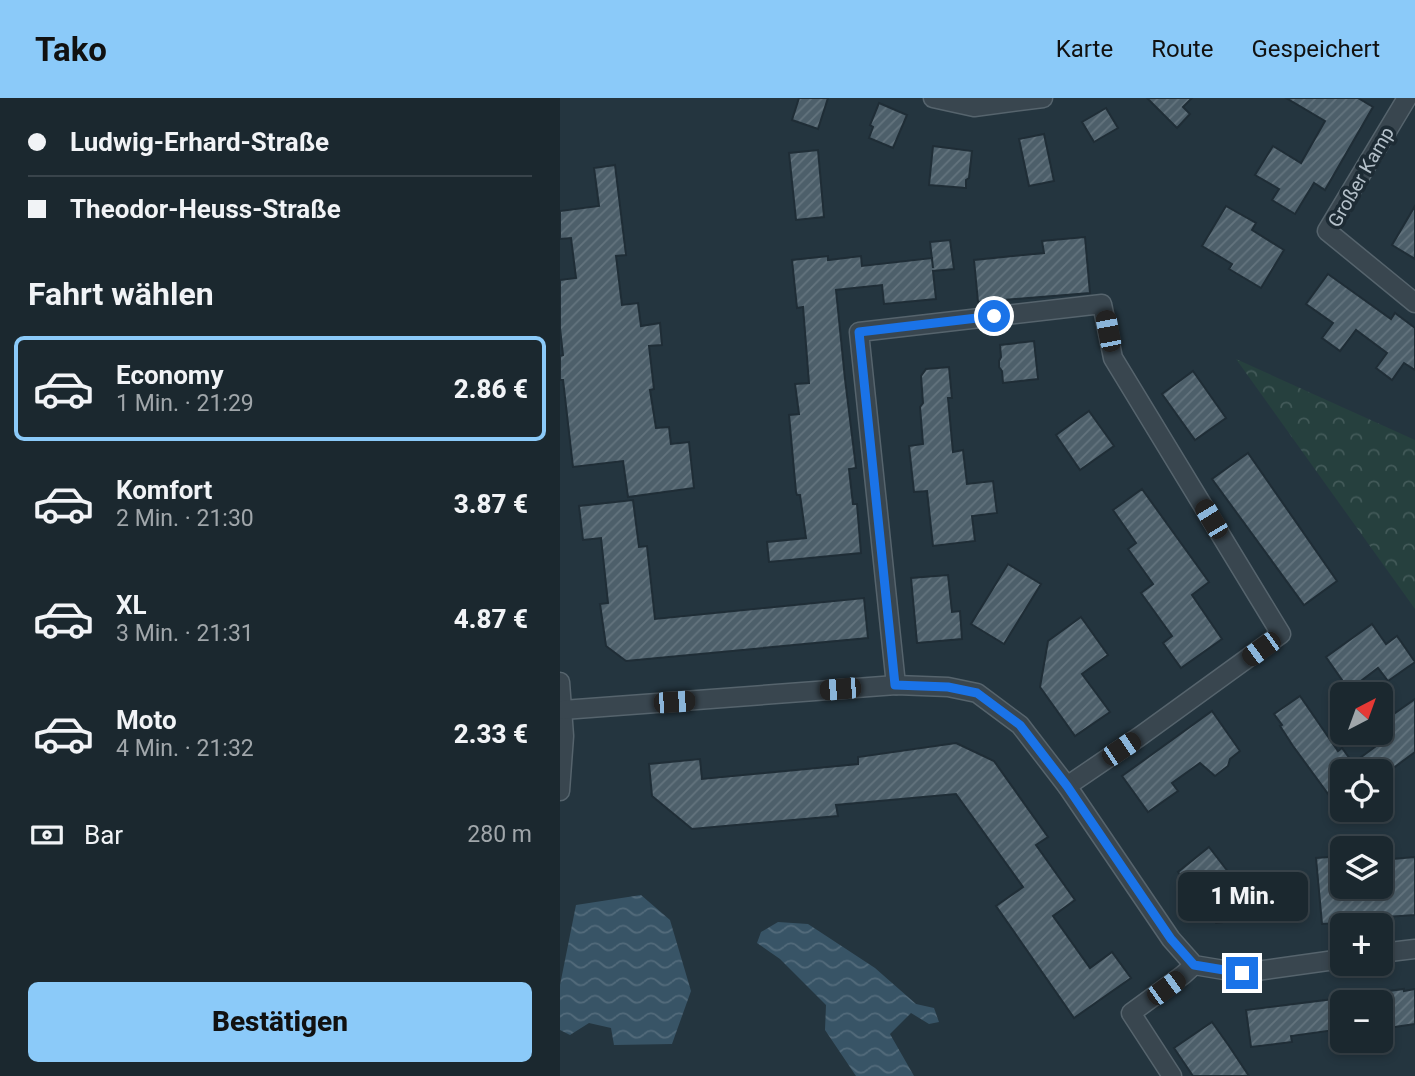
<!DOCTYPE html>
<html lang="de">
<meta charset="utf-8">
<style>
:root{--surface:#1b282f;--page:#243037;--text:#f1f3f6;--muted:#a0a6aa;--line:#39444b;--accent:#8bcaf9}
body{margin:0;font-family:Roboto,sans-serif;background:var(--page);color:var(--text);height:100vh;display:flex;flex-direction:column;font-size:26px;white-space:nowrap}
*{box-sizing:border-box;margin:0}
p{font-size:23px;color:var(--muted)}
.icon{flex:none;width:38px;height:38px;fill:none;stroke:currentColor;stroke-width:2;stroke-linecap:round;stroke-linejoin:round}
.map{position:relative;flex:1;overflow:hidden}
.sheet{display:flex;flex-direction:column;background:var(--surface);width:560px}
.sheet>*{flex:none}
.top-card{display:grid;align-content:center;height:154px;padding:0 28px;background:var(--surface)}
.needle{width:46px;rotate:41deg}
.fabs{position:absolute;left:770px;top:584px;display:grid;gap:14px}
.fabs a{display:grid;place-items:center;width:63px;height:63px;border-radius:10px;background:var(--surface);box-shadow:0 4px 10px #0003,0 0 0 2px var(--line);font-size:35px}
.end{position:absolute;width:32px;height:32px;margin:-16px;border:9px solid #1a73e8;background:#fff;box-shadow:0 0 0 4px #fff}
.from{border-radius:50%}
.bubble{position:absolute;height:49px;border-radius:10px;background:var(--surface);box-shadow:0 4px 10px #0003,0 0 0 2px var(--line);font-size:23px;font-weight:800;line-height:49px;text-align:center}
.car{position:absolute;width:21px;height:42px;margin:-21px -10px;border-radius:9px;box-shadow:0 0 5px 2px #0007;background:linear-gradient(#222 24%,#8ab4d8 0 40%,#222 0 76%,#8ab4d8 0 86%,#222 0)}
.top-card b{display:flex;align-items:center;gap:24px;height:66px;font-size:26px}
.top-card b+b{border-top:2px solid var(--line)}
.top-card i{width:18px;height:18px;background:var(--text)}
ul{padding:0;list-style:none}
li{display:flex;align-items:center;gap:21px;height:105px;margin:0 14px 10px;padding:0 14px;border:4px solid transparent;border-radius:10px}
li div{flex:1}
li b{display:block;font-size:26px}
li em{font-style:normal;font-weight:800}
li.current{border-color:var(--accent)}
li>.icon{width:63px;height:63px;stroke-width:1.5}
h2{padding:0 28px;font-size:32px;line-height:84px}
.pay{display:flex;align-items:center;gap:18px;height:77px;padding:0 28px;font-size:26px}
.pay p{margin-inline-start:auto}
.cta{display:flex;gap:14px;margin-top:auto;padding:14px 28px}
.cta a{flex:1;height:80px;border-radius:10px;background:var(--accent);color:#111;font-size:28px;font-weight:800;line-height:80px;text-align:center}
header{display:flex;align-items:center;gap:42px;box-sizing:border-box;height:98px;padding:0 35px;background:var(--accent);color:#111}
header strong{font-size:33px}
nav{display:flex;gap:38px;margin-inline-start:auto;font-size:24px}
main{display:flex;flex:1;min-height:0}
.map>svg:first-child{display:block}
.forest{fill:url(#forest-crowns)}
.water{fill:url(#water-waves)}
.building{fill:url(#building-hatch);stroke:#1f2d36;stroke-width:2}
.lines{fill:none;stroke-linecap:round;stroke-linejoin:round}
.minor-casing{stroke:#56646d;stroke-width:21}
.minor{stroke:#39464f;stroke-width:18}
.route{stroke:#1a73e8;stroke-width:9}
.labels{text-anchor:middle;dominant-baseline:central;stroke-width:7;stroke-linejoin:round;paint-order:stroke}
.street-label{font-size:19px;fill:#b5c1ca;stroke:#1d2b34}
</style>
<header>
<strong>Tako</strong>
<nav><a>Karte</a><a>Route</a><a>Gespeichert</a></nav>
</header>
<main>
<section class="sheet">
<div class="top-card">
<b><i class="from"></i>Ludwig-Erhard-Straße</b>
<b><i></i>Theodor-Heuss-Straße</b>
</div>
<h2>Fahrt wählen</h2>
<ul>
<li class="current"><svg class="icon" aria-label="car" viewBox="0 0 24 24"><path d="M5 17H2v-5l4-1 3-4h7l3 4 3 1v5h-3M9 17h6M6 11h13"/><circle cx="7" cy="17" r="2"/><circle cx="17" cy="17" r="2"/></svg><div><b>Economy</b><p>1 Min. · 21:29</p></div><em>2.86 €</em></li>
<li><svg class="icon" aria-label="car" viewBox="0 0 24 24"><path d="M5 17H2v-5l4-1 3-4h7l3 4 3 1v5h-3M9 17h6M6 11h13"/><circle cx="7" cy="17" r="2"/><circle cx="17" cy="17" r="2"/></svg><div><b>Komfort</b><p>2 Min. · 21:30</p></div><em>3.87 €</em></li>
<li><svg class="icon" aria-label="car" viewBox="0 0 24 24"><path d="M5 17H2v-5l4-1 3-4h7l3 4 3 1v5h-3M9 17h6M6 11h13"/><circle cx="7" cy="17" r="2"/><circle cx="17" cy="17" r="2"/></svg><div><b>XL</b><p>3 Min. · 21:31</p></div><em>4.87 €</em></li>
<li><svg class="icon" aria-label="car" viewBox="0 0 24 24"><path d="M5 17H2v-5l4-1 3-4h7l3 4 3 1v5h-3M9 17h6M6 11h13"/><circle cx="7" cy="17" r="2"/><circle cx="17" cy="17" r="2"/></svg><div><b>Moto</b><p>4 Min. · 21:32</p></div><em>2.33 €</em></li>
</ul>
<div class="pay"><svg class="icon" aria-label="cash" viewBox="0 0 24 24"><path d="M3 7h18v10H3z"/><circle cx="12" cy="12" r="2"/></svg>Bar<p>280 m</p></div>
<div class="cta"><a>Bestätigen</a></div>
</section>
<div class="map">
<svg width="855" height="978" viewBox="0 0 855 978">
<defs>
<pattern id="forest-crowns" width="20" height="18" patternUnits="userSpaceOnUse" patternTransform="scale(1.75)"><rect width="20" height="18" fill="#26403e"/><path d="M2 6a3 3 0 1 1 6 0M12 15a3 3 0 1 1 6 0" fill="none" stroke="#435a59"/></pattern>
<pattern id="water-waves" width="16" height="10" patternUnits="userSpaceOnUse" patternTransform="scale(1.75)"><rect width="16" height="10" fill="#385466"/><path d="M0 5q4-4 8 0t8 0" fill="none" stroke="#536b7b"/></pattern>
<pattern id="building-hatch" width="6" height="6" patternUnits="userSpaceOnUse" patternTransform="scale(1.75)"><rect width="6" height="6" fill="#4d5f6a"/><path d="M-1 1l2-2M0 6l6-6M5 7l2-2" fill="none" stroke="#64747e"/></pattern>
</defs>
<rect width="100%" height="100%" fill="#24353f"/>
<polygon class="forest" points="676,261 855,342 855,511"/>
<g class="water">
<polygon points="81,797 110,822 131,893 112,946 54,947 51,930 29,925 10,937 0,932 0,887 16,807"/>
<polygon points="218,824 248,826 315,870 356,906 374,910 379,924 369,926 351,915 330,936 354,978 296,978 265,932 266,907 220,861 197,845 201,834"/>
</g>
<g class="building">
<polygon points="239,0 268,0 258,31 232,22"/>
<polygon points="587,0 632,0 623,9 630,16 617,30"/>
<polygon points="726,0 798,0 813,9 765,92 754,85 735,116 712,102 719,91 695,77 713,48 741,65 765,23"/>
<polygon points="319,5 347,17 333,50 309,40 313,29 310,27"/>
<polygon points="546,10 558,30 534,44 522,24"/>
<polygon points="484,36 494,83 469,88 459,41"/>
<polygon points="373,48 412,53 409,80 406,82 406,90 369,87"/>
<polygon points="258,52 264,119 236,122 229,55"/>
<polygon points="55,67 66,157 56,158 62,207 78,205 81,228 100,225 102,247 89,248 94,291 90,292 96,330 109,329 111,346 129,344 134,390 68,399 63,363 13,369 3,282 0,282 0,258 3,257 0,230 0,182 16,180 11,140 0,141 0,113 39,108 34,70"/>
<polygon points="666,108 696,125 692,132 724,152 701,190 669,171 672,166 642,148"/>
<polygon points="855,108 855,161 832,147"/>
<polygon points="525,139 530,195 418,204 414,162 484,155 482,143"/>
<polygon points="390,142 394,171 373,173 376,201 324,206 322,187 276,192 285,281 296,370 289,371 293,406 297,406 301,455 209,464 207,444 246,440 240,397 237,397 236,394 229,317 239,316 235,286 249,285 243,209 237,210 232,162 268,158 268,162 301,158 302,168 372,160 373,170 370,144"/>
<polygon points="768,176 831,221 835,215 855,230 855,272 844,265 832,282 816,270 827,255 796,232 780,253 762,240 773,225 746,206"/>
<polygon points="474,243 478,281 443,285 442,273 439,269 439,263 441,259 440,247"/>
<polygon points="389,269 392,300 388,300 393,354 403,352 407,386 433,383 437,415 412,418 415,443 373,448 367,393 354,394 349,348 363,346 360,309 363,305 361,278 366,271"/>
<polygon points="633,273 666,320 635,342 602,296"/>
<polygon points="529,313 554,348 520,372 496,337"/>
<polygon points="688,355 777,483 744,507 652,381"/>
<polygon points="582,391 649,484 632,497 662,541 621,570 603,545 612,538 581,495 593,486 568,451 576,445 553,412"/>
<polygon points="73,402 79,449 87,448 95,521 304,500 308,540 66,563 46,548 40,506 48,505 41,440 23,442 19,408"/>
<polygon points="448,466 481,486 444,546 411,526"/>
<polygon points="388,477 392,514 400,513 402,541 357,545 351,480"/>
<polygon points="521,519 548,557 522,576 550,614 515,638 480,589 488,543"/>
<polygon points="812,526 826,546 837,538 855,564 828,583 818,570 789,592 766,559"/>
<polygon points="740,598 778,653 782,650 793,665 823,643 821,639 821,625 855,601 855,654 828,674 782,674 782,715 733,648 720,628 722,627 714,616"/>
<polygon points="652,613 680,653 670,661 668,668 655,678 640,665 612,685 618,693 588,714 562,678"/>
<polygon points="396,645 434,663 488,739 476,747 515,802 493,818 530,870 552,854 571,880 514,920 436,808 463,789 396,696 276,707 278,718 132,731 92,698 89,666 140,661 142,681 298,666 298,659"/>
<polygon points="649,749 676,784 716,779 721,817 656,825 618,774"/>
<polygon points="782,758 782,789 823,789 821,762 855,759 855,817 812,820 813,826 794,828 793,824 762,826 756,760"/>
<polygon points="844,891 844,893 855,891 855,926 821,931 821,894"/>
<polygon points="782,900 782,931 731,938 732,944 691,949 686,912"/>
<polygon points="652,924 669,948 689,978 633,978 614,950"/>
</g>
<g class="lines">
<g class="minor-casing">
<g id="minor">
<polyline points="373,0 414,9 483,0"/>
<polyline points="847,0 767,133 855,205"/>
<polyline points="0,584 4,638 0,693"/>
<polyline points="336,587 299,234 542,206 553,260 721,536 579,639 507,688"/>
<polyline points="3,612 336,587 388,589 417,595 460,627 507,688 611,841 634,867 682,875 782,861"/>
<polyline points="821,855 855,851"/>
<polyline points="612,978 571,915 623,877 634,867"/>
</g>
</g>
<use href="#minor" class="minor"/>
</g>
<g class="lines">
<polyline class="route" points="434,218 299,234 335,587 388,589 417,595 460,627 507,688 611,841 634,867 682,875"/>
</g>
<g class="labels">
<g class="street-label">
<text transform="translate(801 79) rotate(-60)">Großer Kamp</text>
</g>
</g>
</svg>
<div class="fabs">
<a><svg class="needle" viewBox="-14 -14 28 28"><path d="M0-13l5 13h-10z" fill="#e53935"/><path d="M0 13l5-13h-10z" fill="#a0a6aa"/></svg></a>
<a><svg class="icon" aria-label="locate" viewBox="0 0 24 24"><circle cx="12" cy="12" r="6"/><path d="M12 2v4M12 18v4M2 12h4M18 12h4"/></svg></a>
<a><svg class="icon" aria-label="layers" viewBox="0 0 24 24"><path d="M12 4l9 5-9 5-9-5zM3 14l9 5 9-5"/></svg></a>
<a>+</a>
<a>−</a>
</div>
<i class="end from" style="left:434px;top:218px"></i>
<i class="end" style="left:682px;top:875px"></i>
<div class="bubble" style="left:618px;top:774px;width:130px">1 Min.</div>
<i class="car" style="left:548px;top:233px;rotate:349deg"></i>
<i class="car" style="left:651px;top:421px;rotate:329deg"></i>
<i class="car" style="left:701px;top:551px;rotate:234deg"></i>
<i class="car" style="left:280px;top:591px;rotate:265deg"></i>
<i class="car" style="left:114px;top:604px;rotate:86deg"></i>
<i class="car" style="left:561px;top:651px;rotate:56deg"></i>
<i class="car" style="left:606px;top:890px;rotate:54deg"></i>
</div>
</main>
